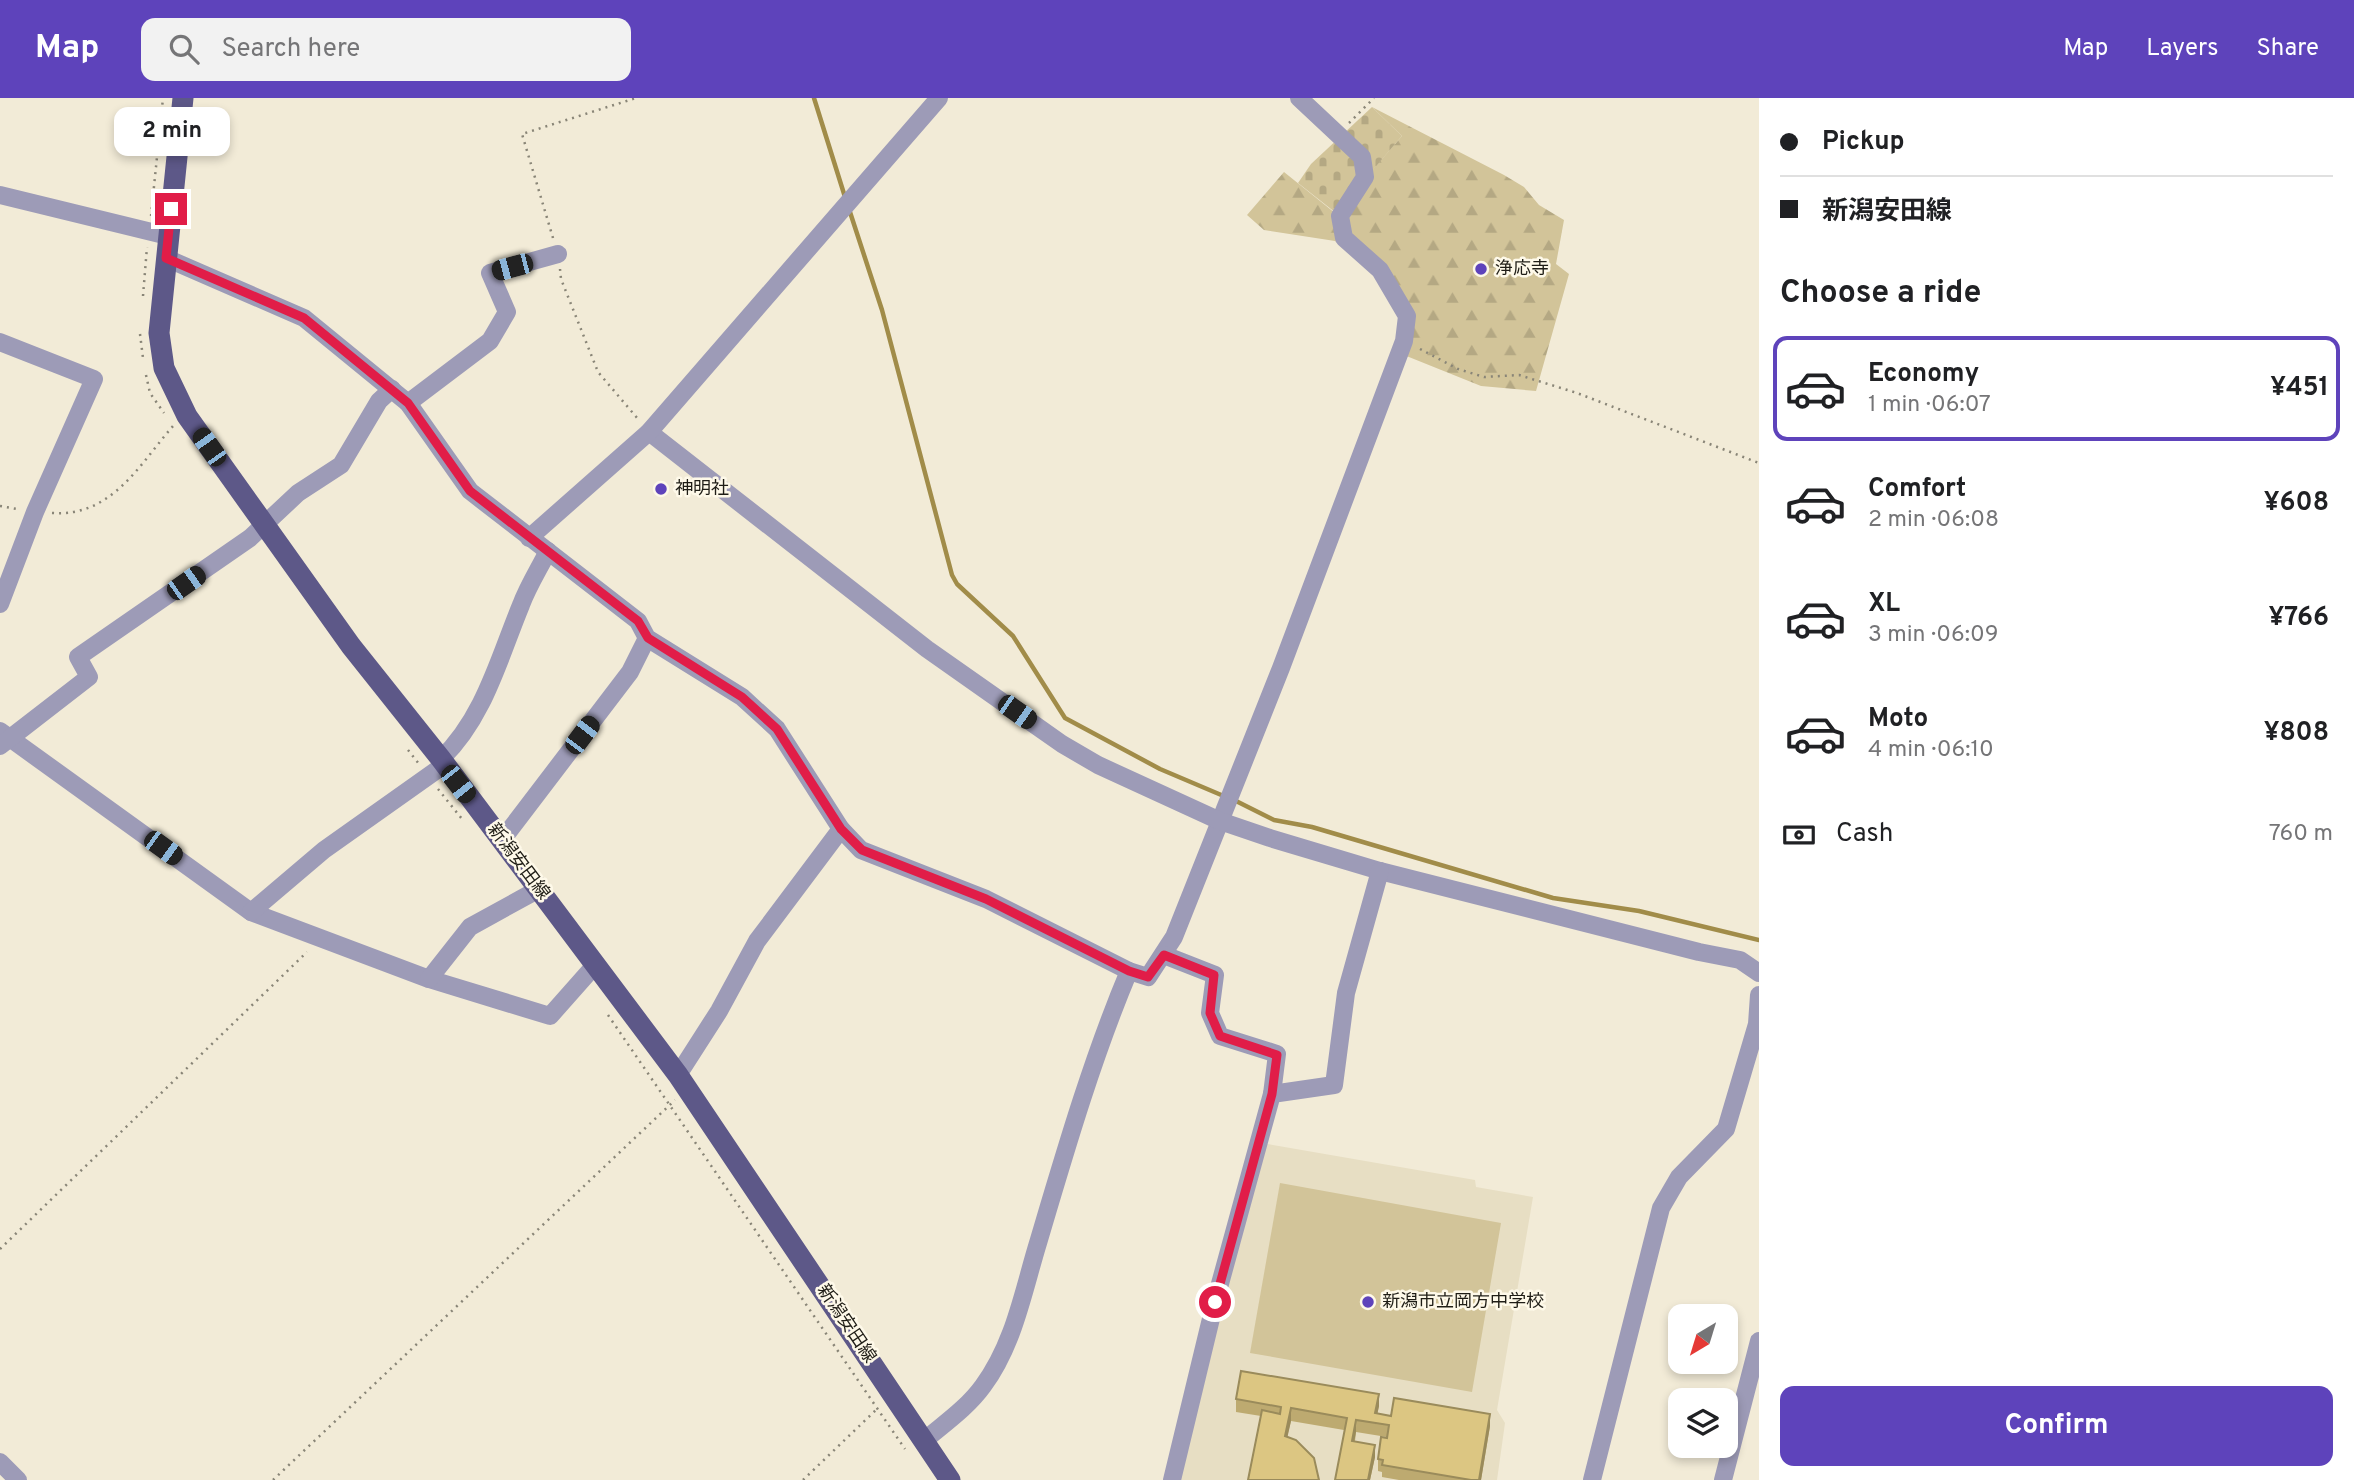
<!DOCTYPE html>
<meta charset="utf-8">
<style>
:root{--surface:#fff;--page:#f2f2f2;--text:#202124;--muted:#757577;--line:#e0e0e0;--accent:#5e43bb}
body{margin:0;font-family:Overpass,"Noto Sans JP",sans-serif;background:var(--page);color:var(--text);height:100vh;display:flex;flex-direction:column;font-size:26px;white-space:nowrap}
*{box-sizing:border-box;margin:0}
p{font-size:23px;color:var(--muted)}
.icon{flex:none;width:38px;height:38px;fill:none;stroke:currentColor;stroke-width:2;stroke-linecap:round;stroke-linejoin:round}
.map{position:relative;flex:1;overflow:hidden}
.side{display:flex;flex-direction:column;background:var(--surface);width:595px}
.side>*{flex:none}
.banner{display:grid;align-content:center;height:154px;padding:0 21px;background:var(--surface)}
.needle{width:46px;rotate:218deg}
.buttons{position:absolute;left:1668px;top:1206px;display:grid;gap:14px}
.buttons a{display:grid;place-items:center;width:70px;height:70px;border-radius:14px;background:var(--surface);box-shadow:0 4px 10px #0003;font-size:35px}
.end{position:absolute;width:32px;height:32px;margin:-16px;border:9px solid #e11d48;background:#fff;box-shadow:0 0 0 4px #fff}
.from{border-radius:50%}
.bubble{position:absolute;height:49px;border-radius:14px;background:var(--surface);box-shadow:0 4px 10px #0003;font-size:23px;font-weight:700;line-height:49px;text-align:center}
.car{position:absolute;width:21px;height:42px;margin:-21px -10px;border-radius:9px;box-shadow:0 0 5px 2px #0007;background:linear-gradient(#222 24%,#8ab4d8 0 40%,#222 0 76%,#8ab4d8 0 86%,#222 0)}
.banner b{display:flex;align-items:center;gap:24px;height:66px;font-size:26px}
.banner b+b{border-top:2px solid var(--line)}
.banner i{width:18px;height:18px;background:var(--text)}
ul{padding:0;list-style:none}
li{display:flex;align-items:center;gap:21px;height:105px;margin:0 14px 10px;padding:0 7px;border:4px solid transparent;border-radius:14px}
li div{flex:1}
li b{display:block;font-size:26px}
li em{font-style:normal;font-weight:700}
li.selected{border-color:var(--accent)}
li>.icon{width:63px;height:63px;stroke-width:1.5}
h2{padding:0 21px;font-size:32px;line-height:84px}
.pay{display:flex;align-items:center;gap:18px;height:77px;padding:0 21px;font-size:26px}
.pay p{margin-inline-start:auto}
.primary-button{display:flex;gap:14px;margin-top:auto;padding:14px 21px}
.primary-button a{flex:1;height:80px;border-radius:14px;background:var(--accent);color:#fff;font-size:28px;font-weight:700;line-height:80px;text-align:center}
header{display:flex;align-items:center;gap:42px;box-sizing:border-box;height:98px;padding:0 35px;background:var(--accent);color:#fff}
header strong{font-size:33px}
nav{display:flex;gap:38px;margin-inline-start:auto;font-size:24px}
.search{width:490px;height:63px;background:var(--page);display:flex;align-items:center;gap:18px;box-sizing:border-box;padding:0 24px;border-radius:14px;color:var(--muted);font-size:26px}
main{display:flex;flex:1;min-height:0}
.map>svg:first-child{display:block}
.built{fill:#e7dec3}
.forest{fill:url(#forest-firs)}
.cemetery{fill:url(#cemetery-stones)}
.pitch{fill:#d2c499}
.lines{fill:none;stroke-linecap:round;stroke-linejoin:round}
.stream{stroke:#a18c49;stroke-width:4.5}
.path{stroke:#898577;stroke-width:2.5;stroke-dasharray:2 5;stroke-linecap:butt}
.minor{stroke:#9d9bb7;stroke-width:18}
.major{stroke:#5d5888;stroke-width:21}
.wall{fill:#bdaa70}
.shaded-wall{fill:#9a8b5b}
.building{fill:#dcc682;stroke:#9a8b5b;stroke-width:2}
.route{stroke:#e11d48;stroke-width:9}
.poi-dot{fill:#5e43bb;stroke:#fef9e9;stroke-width:2.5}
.labels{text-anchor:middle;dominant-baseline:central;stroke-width:5;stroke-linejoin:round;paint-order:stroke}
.poi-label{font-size:18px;fill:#1f1d16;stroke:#fef9e9;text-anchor:start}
.street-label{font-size:18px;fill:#1f1d16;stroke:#fef9e9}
</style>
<header>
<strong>Map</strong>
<div class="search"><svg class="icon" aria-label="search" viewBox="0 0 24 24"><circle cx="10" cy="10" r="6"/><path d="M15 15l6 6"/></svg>Search here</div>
<nav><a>Map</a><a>Layers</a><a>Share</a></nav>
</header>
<main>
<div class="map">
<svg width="1759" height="1382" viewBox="0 0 1759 1382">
<defs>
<pattern id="forest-firs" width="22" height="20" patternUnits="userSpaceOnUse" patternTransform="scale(1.75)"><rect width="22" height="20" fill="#d2c499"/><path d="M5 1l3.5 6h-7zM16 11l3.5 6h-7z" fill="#b4a883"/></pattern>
<pattern id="cemetery-stones" width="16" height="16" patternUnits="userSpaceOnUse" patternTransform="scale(1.75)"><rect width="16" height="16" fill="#d2c499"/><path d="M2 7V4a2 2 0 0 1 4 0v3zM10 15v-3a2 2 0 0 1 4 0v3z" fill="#b4a883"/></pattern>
</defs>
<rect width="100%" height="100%" fill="#f2ebd7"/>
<polygon class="built" points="1262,1045 1475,1082 1476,1089 1533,1099 1497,1312 1505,1325 1497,1382 1177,1382 1207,1274 1234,1134"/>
<polygon class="forest" points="1372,9 1504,77 1524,89 1539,107 1564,122 1556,166 1569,176 1536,293 1481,288 1394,253 1402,234 1398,198 1335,143 1264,132 1247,117 1284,74 1335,115 1402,38"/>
<polygon class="cemetery" points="1372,9 1402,38 1336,115 1298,85 1311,66"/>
<polygon class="pitch" points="1280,1085 1501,1125 1472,1294 1250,1255"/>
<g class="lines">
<g class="stream">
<polyline points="814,0 845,99"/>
<polyline points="849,111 882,212 952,477 957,486 1013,538 1065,620 1160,671 1226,699"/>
<polyline points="1234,702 1274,722 1312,729 1553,800 1639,813 1759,842"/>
</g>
<g class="path">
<polyline points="1349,25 1374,0"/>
<polyline points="151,118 163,0"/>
<polyline points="553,140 522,36 636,0"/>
<polyline points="560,171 561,181 598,274 638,321"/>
<polyline points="143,198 147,149"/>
<polyline points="140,236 143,260"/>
<polyline points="1420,251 1458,271 1484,279 1519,277 1577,295 1759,365"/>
<polyline points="146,277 150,295 164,315"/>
<polyline points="0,408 17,411"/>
<path d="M52 415C112 419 139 367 173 328"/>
<polyline points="408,652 419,666"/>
<polyline points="438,691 462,721"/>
<polyline points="608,917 905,1351"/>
<polyline points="0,1151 307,854"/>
<polyline points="273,1382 675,1002"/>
<polyline points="803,1382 878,1310"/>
</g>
<g class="minor">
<polyline points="0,97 168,138"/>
<polyline points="166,160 304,220 408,305 470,393 638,523 647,540 742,599 777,631 841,731 861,752 986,801 1129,873 1148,879 1174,839 1281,570 1404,243 1407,218 1380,172 1344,140 1340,118 1365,79 1362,59 1299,0"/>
<polyline points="0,244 94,281 35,414 0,506"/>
<polyline points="408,305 490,243 507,214 490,175 558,156"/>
<polyline points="649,334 927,551 1062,646 1098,667 1220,723 1270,740 1380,773 1699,854 1740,862 1759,875"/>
<polyline points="529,440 649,334 939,0"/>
<polyline points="0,633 251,814 429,881 550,918 596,866"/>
<polyline points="0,648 89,579 78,559 250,440 298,395 341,367 379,303 392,291"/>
<path d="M441 661C484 620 499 560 521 507 528 488 539 471 548 453"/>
<polyline points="502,742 630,574 647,540"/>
<polyline points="251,814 324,752 444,667"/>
<polyline points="1164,857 1215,877 1210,915 1220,938 1277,956 1272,996"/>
<polyline points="429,881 470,829 539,791"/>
<polyline points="678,977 719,913 757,843 841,731"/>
<path d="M925 1342C945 1325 967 1310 983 1288 1014 1246 1023 1194 1038 1145 1065 1054 1092 961 1129 873"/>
<polyline points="0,1364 18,1382"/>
<polyline points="1172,1382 1215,1204 1272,996 1334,987 1346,895 1380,773"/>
<polyline points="1592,1382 1661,1110 1679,1079 1726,1031 1757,926 1759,897"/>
<polyline points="1723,1382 1759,1243"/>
</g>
<polyline class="major" points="183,0 159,235 164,270 187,318 351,548 441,661 678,977 950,1382"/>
</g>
<polygon class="wall" points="1236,1301 1379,1308 1377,1316 1490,1328 1481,1382 1399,1382 1382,1379 1382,1374 1378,1373 1378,1361 1387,1339 1356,1334 1355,1343 1375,1359 1370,1382 1344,1332 1291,1323 1287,1339 1314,1360 1261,1318 1236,1314"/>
<g class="shaded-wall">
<polygon points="1379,1296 1379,1308 1375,1327 1375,1315"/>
<polygon points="1291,1310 1291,1323 1285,1350 1285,1338"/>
<polygon points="1490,1316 1490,1328 1481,1382 1479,1382"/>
<polygon points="1356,1322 1356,1334 1352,1355 1352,1343"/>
<polygon points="1375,1347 1375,1359 1370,1382 1368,1382"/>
</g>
<polygon class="building" points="1241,1273 1379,1296 1375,1315 1391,1318 1394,1300 1490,1316 1479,1382 1471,1382 1382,1367 1383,1362 1378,1361 1381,1339 1387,1340 1389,1327 1356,1322 1352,1343 1375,1347 1368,1382 1335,1382 1347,1320 1291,1310 1285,1338 1296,1342 1314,1360 1319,1382 1248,1382 1262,1312 1280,1316 1281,1309 1236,1301"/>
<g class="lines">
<polyline class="route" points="171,111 166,160 304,220 408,305 470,393 638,523 648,540 742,599 777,631 841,731 862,752 986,801 1129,873 1148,879 1164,857 1214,877 1210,915 1220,938 1277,957 1272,996 1215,1204"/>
</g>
<g class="poi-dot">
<circle cx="1481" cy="171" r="7"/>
<circle cx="661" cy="391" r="7"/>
<circle cx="1368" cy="1204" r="7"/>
</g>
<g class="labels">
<g class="poi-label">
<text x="1495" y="171">浄応寺</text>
<text x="675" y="391">神明社</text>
<text x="1382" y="1204">新潟市立岡方中学校</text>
</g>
<g class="street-label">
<text transform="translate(518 764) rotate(53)">新潟安田線</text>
<text transform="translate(846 1226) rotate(56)">新潟安田線</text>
</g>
</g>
</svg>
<div class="buttons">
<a><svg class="needle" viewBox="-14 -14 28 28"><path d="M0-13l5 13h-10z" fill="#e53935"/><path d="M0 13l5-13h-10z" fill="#757577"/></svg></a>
<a><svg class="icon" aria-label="layers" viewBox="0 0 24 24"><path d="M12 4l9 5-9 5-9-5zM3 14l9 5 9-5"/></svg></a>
</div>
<i class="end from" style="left:1215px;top:1204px"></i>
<i class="end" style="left:171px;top:111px"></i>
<div class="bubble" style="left:114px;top:9px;width:116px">2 min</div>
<i class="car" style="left:512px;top:169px;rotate:255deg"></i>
<i class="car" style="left:209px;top:349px;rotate:325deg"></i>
<i class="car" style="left:186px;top:485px;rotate:55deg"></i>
<i class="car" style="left:1017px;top:614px;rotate:125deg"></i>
<i class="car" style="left:582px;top:637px;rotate:37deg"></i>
<i class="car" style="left:458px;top:686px;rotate:142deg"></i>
<i class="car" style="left:163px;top:750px;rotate:126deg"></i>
</div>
<section class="side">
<div class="banner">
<b><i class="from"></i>Pickup</b>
<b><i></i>新潟安田線</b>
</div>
<h2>Choose a ride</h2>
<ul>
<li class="selected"><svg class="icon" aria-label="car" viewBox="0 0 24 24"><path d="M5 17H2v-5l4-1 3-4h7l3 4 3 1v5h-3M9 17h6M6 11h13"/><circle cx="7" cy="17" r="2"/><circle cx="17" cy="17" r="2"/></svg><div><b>Economy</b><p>1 min · 06:07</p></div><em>¥451</em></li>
<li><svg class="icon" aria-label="car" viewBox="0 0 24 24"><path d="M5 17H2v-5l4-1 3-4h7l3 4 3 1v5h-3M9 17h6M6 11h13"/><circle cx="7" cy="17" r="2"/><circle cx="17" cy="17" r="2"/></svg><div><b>Comfort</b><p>2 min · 06:08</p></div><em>¥608</em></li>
<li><svg class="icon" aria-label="car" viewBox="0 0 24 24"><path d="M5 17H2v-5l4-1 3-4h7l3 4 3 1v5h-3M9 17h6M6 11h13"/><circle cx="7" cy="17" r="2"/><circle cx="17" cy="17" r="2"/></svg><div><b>XL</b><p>3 min · 06:09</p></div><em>¥766</em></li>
<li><svg class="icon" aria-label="car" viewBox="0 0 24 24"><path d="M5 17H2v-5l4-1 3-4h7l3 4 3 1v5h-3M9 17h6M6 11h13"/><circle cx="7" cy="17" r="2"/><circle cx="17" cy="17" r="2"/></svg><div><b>Moto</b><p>4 min · 06:10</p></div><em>¥808</em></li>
</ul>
<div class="pay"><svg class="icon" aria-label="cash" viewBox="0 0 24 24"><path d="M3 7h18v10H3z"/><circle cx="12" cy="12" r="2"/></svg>Cash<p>760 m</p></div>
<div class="primary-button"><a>Confirm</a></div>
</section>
</main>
